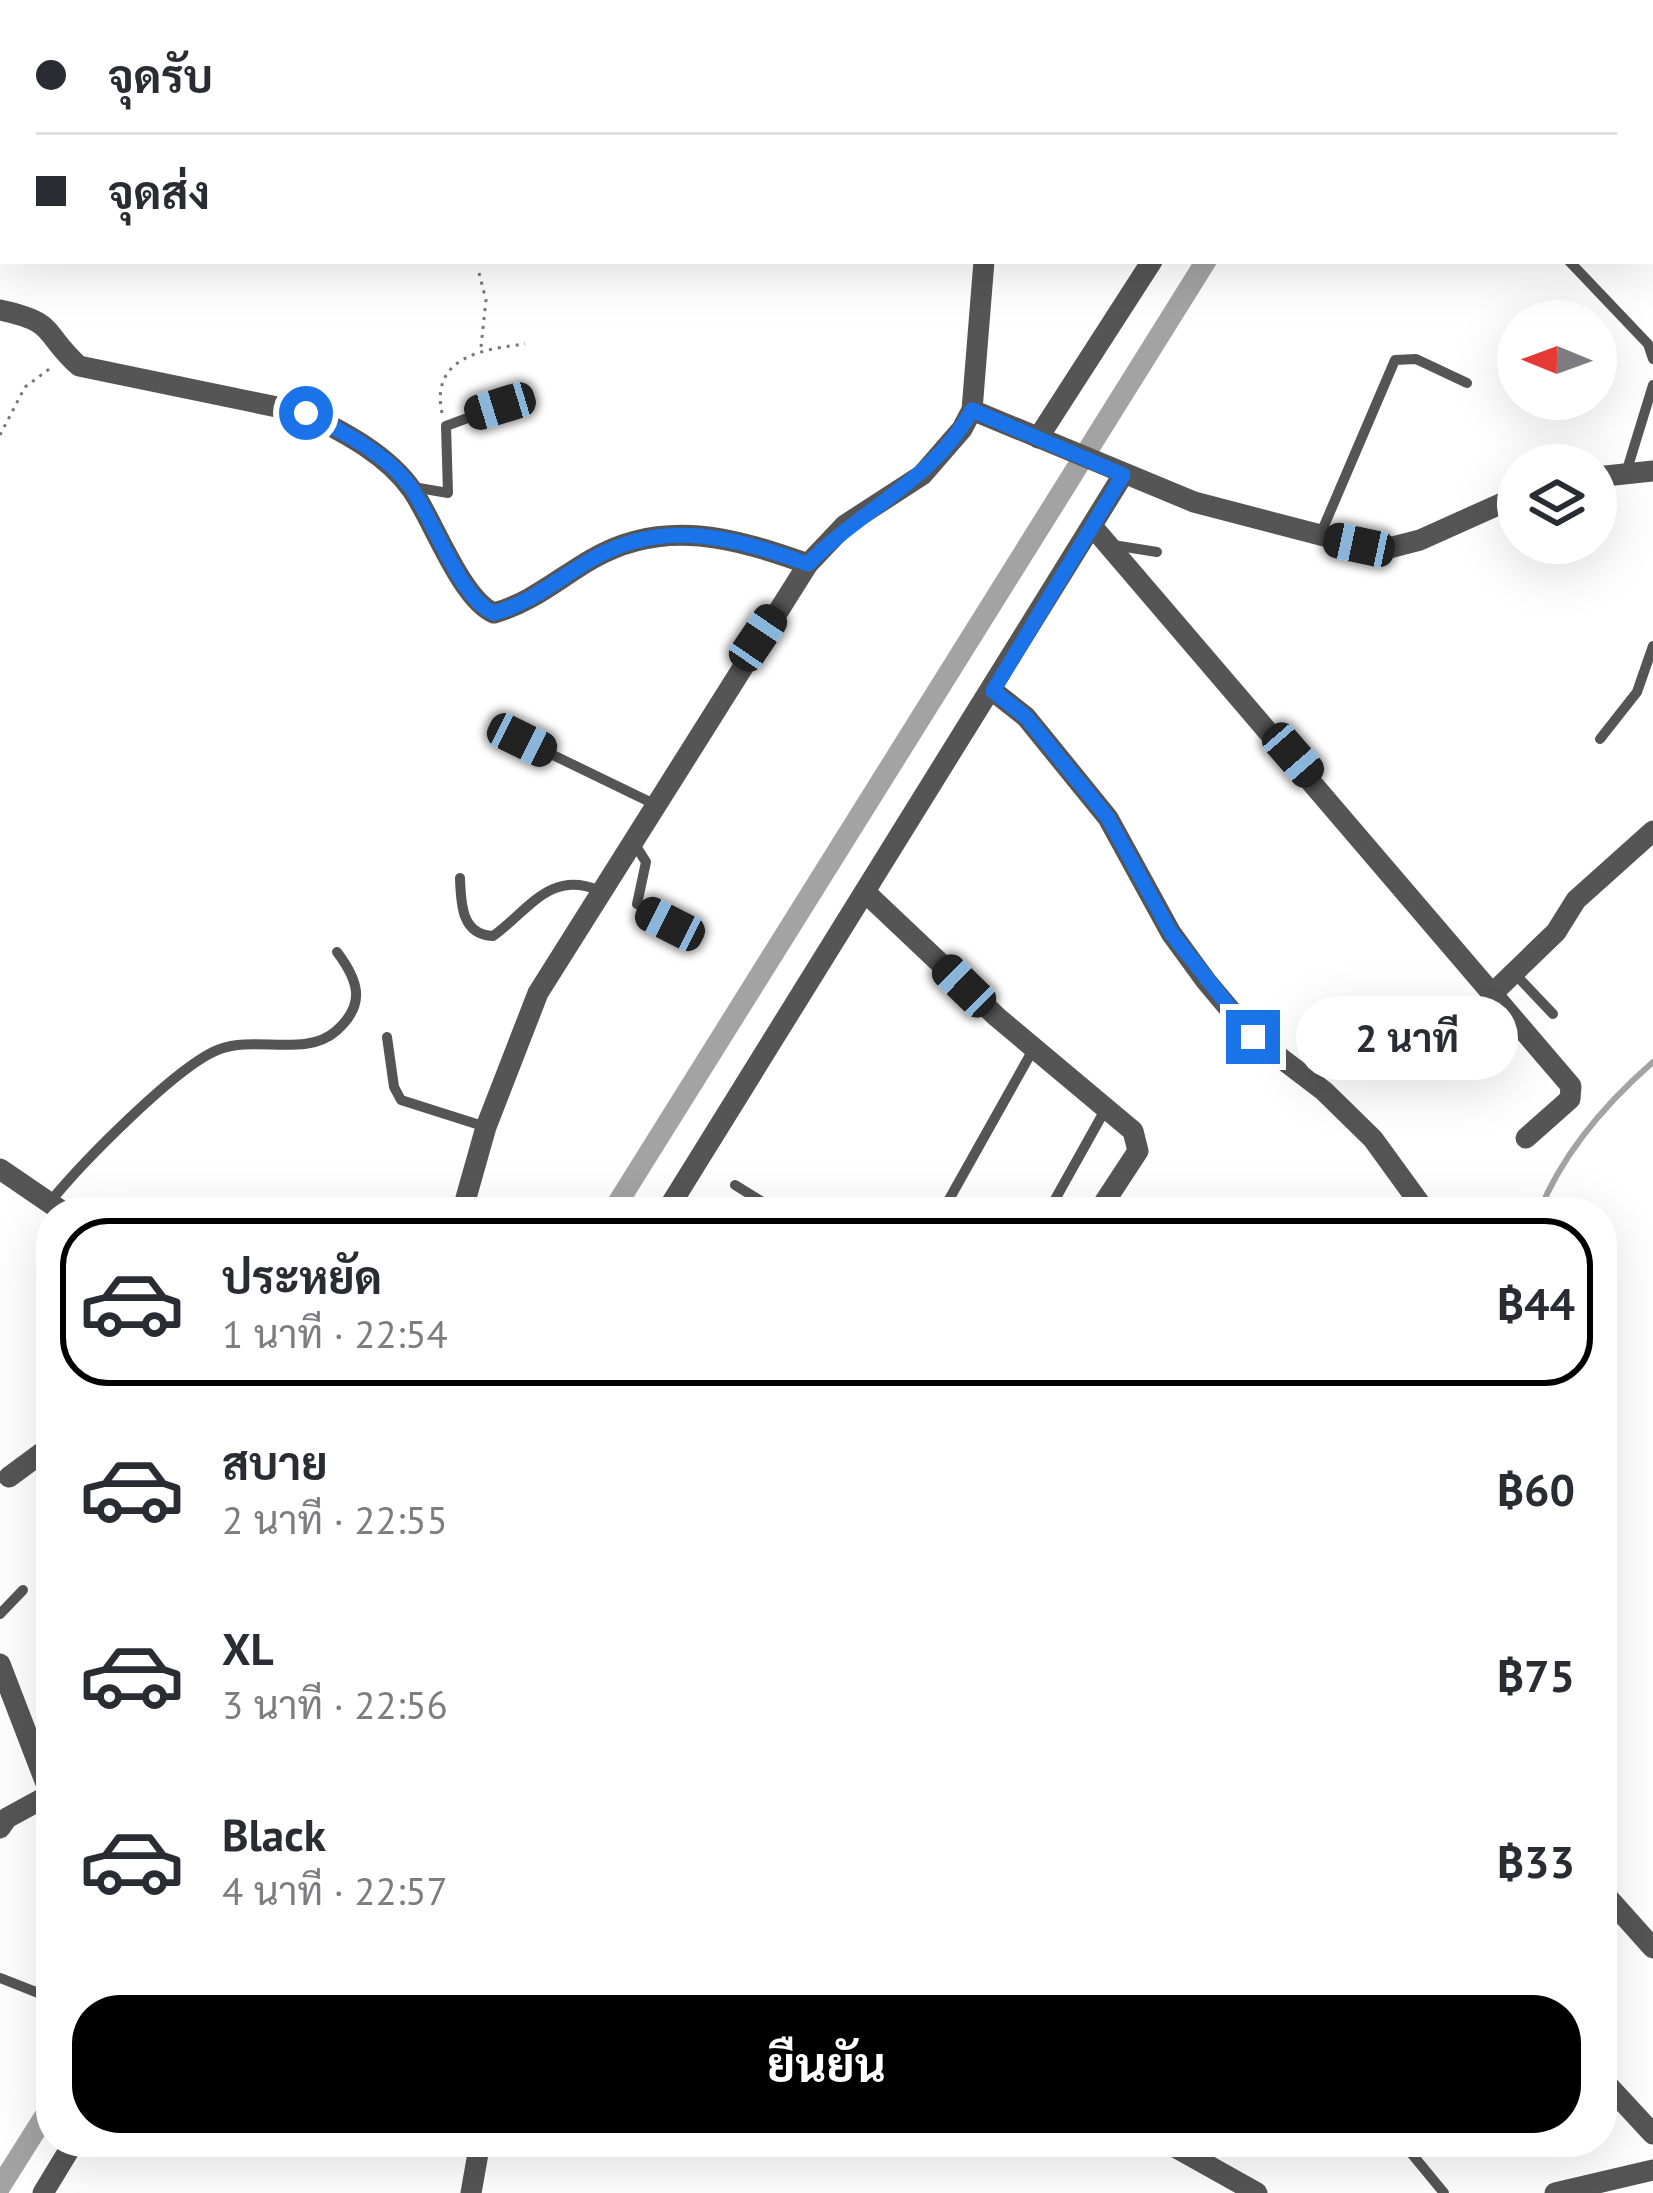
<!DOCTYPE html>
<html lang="th">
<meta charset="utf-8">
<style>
:root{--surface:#fff;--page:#f2f2f3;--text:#2b2b33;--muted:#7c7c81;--line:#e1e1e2;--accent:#000}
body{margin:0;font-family:"PT Sans",Sarabun,sans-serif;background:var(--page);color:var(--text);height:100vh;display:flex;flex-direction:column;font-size:45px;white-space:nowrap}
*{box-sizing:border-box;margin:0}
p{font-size:39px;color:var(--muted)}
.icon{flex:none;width:66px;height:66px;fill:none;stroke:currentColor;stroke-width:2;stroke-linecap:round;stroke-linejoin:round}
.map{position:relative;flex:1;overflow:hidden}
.drawer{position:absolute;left:36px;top:1197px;width:1581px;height:960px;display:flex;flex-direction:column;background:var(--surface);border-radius:48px;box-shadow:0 12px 48px #0002}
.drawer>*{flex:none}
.banner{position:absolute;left:0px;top:0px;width:1653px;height:264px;box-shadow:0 12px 48px #0002;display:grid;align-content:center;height:264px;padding:0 36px;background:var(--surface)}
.needle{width:78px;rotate:271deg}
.controls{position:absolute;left:1497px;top:300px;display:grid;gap:24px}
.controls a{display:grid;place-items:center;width:120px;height:120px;border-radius:50%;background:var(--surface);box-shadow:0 12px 48px #0002;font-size:60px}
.end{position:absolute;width:54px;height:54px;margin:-27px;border:15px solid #1a73e8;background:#fff;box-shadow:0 0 0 6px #fff}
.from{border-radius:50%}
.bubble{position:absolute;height:84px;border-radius:42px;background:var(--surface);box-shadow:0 12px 48px #0002;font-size:39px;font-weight:700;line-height:84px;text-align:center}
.car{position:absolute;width:36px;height:72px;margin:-36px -18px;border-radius:15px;box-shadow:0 0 9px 3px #0007;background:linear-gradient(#222 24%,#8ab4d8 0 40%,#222 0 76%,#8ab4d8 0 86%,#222 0)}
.banner b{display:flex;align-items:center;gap:42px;height:114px;font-size:45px}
.banner b+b{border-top:3px solid var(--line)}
.banner i{width:30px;height:30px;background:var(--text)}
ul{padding:21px 0 0;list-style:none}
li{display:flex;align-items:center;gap:36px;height:168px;margin:0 24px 18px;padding:0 12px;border:6px solid transparent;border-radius:48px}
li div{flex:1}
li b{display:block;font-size:45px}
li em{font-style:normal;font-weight:700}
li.current{border-color:var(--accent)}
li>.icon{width:108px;height:108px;stroke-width:1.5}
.button{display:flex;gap:24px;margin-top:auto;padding:24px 36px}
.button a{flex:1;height:138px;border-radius:48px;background:var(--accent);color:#fff;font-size:48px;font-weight:700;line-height:138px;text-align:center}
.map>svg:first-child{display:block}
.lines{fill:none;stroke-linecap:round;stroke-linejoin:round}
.stream{stroke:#a3a3a3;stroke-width:6}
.canal{stroke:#a3a3a3;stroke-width:21}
.path{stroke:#777;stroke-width:3;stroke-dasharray:3 6;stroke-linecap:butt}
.lane{stroke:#555;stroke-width:10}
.street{stroke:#555;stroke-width:21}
.route{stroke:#1a73e8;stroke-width:15}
</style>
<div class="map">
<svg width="1653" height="2193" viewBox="0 0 1653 2193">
<rect width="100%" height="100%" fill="#fff"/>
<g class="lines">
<g class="stream">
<polyline points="1492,0 1494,3"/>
<polyline points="1650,205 1653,208"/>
<path d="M1539 1212C1563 1152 1605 1104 1653 1062"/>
</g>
<g class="canal">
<polyline points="1370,3 1372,0"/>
<polyline points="612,1212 1206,261"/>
<polyline points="0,2187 51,2106"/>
</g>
<g class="path">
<polyline points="479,273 486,300 481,347"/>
<path d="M442 413C430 357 483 349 525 344"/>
<polyline points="0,435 25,387 52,367"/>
</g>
<g class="lane">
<polyline points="1650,121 1653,119"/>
<polyline points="1650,245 1653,248"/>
<polyline points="1569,261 1648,344 1653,359"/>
<polyline points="1626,473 1653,385"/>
<polyline points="413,487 448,493 446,426 500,406"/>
<polyline points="1321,533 1395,360 1416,359 1467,383"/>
<polyline points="1113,545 1157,552"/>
<polyline points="1600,739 1637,692 1653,646"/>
<polyline points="522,740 652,803"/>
<polyline points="634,843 646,862 637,904 670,924"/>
<path d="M460 878C461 903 461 935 493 936 529 910 550 870 598 890"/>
<polyline points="1514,973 1553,1014"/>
<polyline points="387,1037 394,1087 401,1100 486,1127"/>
<polyline points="735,1185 779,1212"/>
<path d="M50 1202C80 1165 178 1064 220 1049 256 1036 307 1057 336 1031 367 1004 358 980 337 952"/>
<polyline points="942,1212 1034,1048"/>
<polyline points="1048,1212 1105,1110"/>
<polyline points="0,1614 23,1590"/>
<polyline points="0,1978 51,1998"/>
<polyline points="1402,2142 1444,2193"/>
</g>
<g class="street">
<polyline points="1542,0 1544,3"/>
<polyline points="1007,3 1007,0"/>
<polyline points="1323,3 1325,0"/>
<polyline points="1650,157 1653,162"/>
<path d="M0 310C58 322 42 333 79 366L306 413C343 432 387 454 412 490 433 520 461 599 494 613 531 603 559 578 592 559 664 517 735 538 808 564"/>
<polyline points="972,410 1194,502 1359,545 1389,548 1420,540 1518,496"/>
<polyline points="1038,438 1152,261"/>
<polyline points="1596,477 1653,471"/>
<polyline points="1092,526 1571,1086 1570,1099 1526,1138"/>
<polyline points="993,691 1026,717 1108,818 1171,933 1206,981 1253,1037 1324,1091 1373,1139 1426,1212"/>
<polyline points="866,893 997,1017 1133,1131 1138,1151 1098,1212"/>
<polyline points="1493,993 1556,932 1576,900 1653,831"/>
<polyline points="0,1169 63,1212"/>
<polyline points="462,1212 486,1127 538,993 808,564 845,525 922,475 962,429 972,410 984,261"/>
<polyline points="666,1212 1123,475"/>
<polyline points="9,1477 51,1446"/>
<polyline points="0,1664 50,1794"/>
<polyline points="0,1828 7,1818 51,1794"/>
<polyline points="1602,1891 1653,1948"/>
<polyline points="1602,2079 1653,2134"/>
<polyline points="1166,2142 1257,2193"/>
<polyline points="43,2193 74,2142"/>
<polyline points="471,2193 480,2142"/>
<polyline points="1555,2193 1653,2170"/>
</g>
</g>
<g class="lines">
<path class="route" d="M306 413C343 432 388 454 412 489 433 520 461 600 494 613 531 603 559 578 592 559 664 517 735 538 808 564 861 509 934 480 972 410L1123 475 993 691 1026 717 1108 818 1171 933 1253 1037"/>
</g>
</svg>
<div class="controls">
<a><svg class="needle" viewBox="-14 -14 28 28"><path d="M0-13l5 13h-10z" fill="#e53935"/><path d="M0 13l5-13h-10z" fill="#7c7c81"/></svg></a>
<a><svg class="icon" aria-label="layers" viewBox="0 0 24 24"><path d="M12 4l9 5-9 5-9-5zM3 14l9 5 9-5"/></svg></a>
</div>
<i class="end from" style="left:306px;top:413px"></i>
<i class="end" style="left:1253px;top:1037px"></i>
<div class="bubble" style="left:1296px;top:996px;width:222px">2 นาที</div>
<i class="car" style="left:500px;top:406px;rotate:253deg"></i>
<i class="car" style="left:1359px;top:545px;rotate:282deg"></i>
<i class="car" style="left:758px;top:638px;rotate:34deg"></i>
<i class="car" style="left:522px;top:740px;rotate:116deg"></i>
<i class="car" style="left:1293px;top:755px;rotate:139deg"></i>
<i class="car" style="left:670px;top:924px;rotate:297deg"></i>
<i class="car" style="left:964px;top:986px;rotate:314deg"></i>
<div class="banner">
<b><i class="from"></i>จุดรับ</b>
<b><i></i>จุดส่ง</b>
</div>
<section class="drawer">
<ul>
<li class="current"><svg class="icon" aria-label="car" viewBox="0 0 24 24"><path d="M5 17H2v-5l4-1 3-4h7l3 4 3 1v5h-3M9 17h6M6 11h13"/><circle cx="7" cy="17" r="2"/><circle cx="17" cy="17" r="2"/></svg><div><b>ประหยัด</b><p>1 นาที · 22:54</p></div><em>฿44</em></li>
<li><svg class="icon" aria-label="car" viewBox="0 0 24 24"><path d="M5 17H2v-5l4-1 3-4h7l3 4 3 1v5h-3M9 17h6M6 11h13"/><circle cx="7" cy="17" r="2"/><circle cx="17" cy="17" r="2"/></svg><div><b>สบาย</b><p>2 นาที · 22:55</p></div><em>฿60</em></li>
<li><svg class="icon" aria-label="car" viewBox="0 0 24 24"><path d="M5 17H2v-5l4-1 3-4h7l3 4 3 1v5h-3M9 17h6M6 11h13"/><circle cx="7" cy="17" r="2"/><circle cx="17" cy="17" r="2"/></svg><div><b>XL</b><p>3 นาที · 22:56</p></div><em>฿75</em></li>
<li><svg class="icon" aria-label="car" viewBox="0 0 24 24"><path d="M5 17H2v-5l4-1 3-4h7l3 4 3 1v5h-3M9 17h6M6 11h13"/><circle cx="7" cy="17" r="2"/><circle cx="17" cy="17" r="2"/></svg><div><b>Black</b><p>4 นาที · 22:57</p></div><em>฿33</em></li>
</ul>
<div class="button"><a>ยืนยัน</a></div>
</section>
</div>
